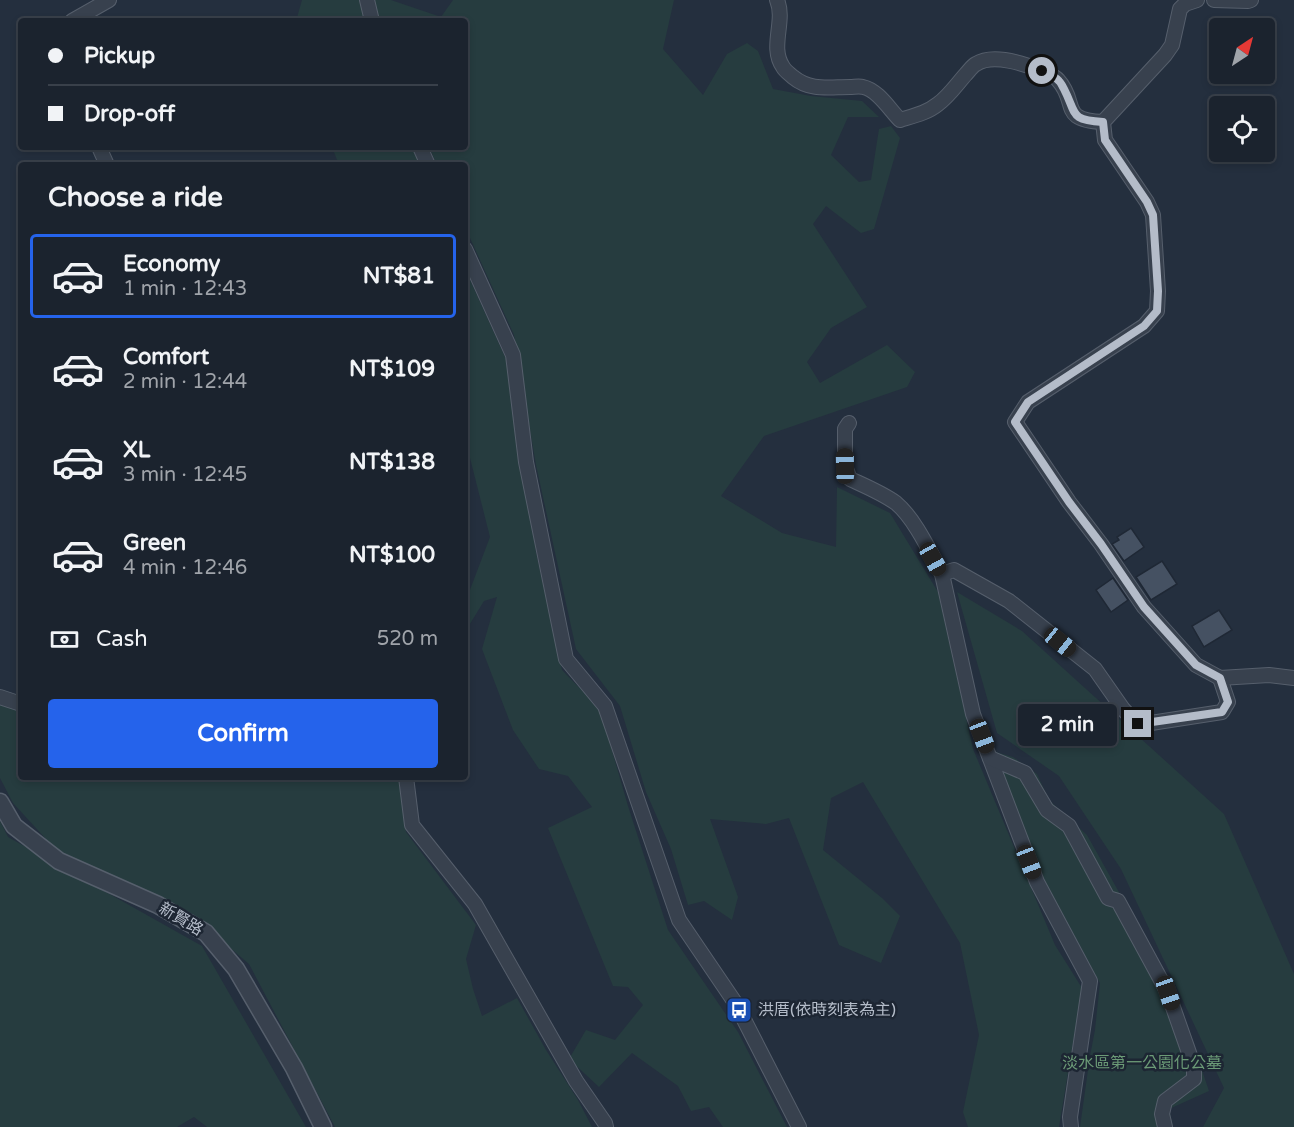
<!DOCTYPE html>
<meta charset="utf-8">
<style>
:root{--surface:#1b232e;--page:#242b36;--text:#f1f3f6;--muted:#a0a4aa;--line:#39404a;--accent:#2563eb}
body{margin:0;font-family:"Varela Round","Noto Sans TC",sans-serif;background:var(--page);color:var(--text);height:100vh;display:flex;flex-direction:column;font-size:22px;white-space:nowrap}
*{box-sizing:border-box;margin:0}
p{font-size:20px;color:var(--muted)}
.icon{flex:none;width:33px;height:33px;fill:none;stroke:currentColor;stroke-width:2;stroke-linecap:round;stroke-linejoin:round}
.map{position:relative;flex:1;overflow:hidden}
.panel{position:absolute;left:18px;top:162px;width:450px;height:618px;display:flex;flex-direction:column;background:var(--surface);border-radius:6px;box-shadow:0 3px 9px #0003,0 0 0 2px var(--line)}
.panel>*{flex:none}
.top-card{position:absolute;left:18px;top:18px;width:450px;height:132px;border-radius:6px;box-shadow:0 3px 9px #0003,0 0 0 2px var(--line);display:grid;align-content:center;height:132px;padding:0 30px;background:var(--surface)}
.needle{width:39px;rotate:36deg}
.controls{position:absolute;left:1209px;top:18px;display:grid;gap:12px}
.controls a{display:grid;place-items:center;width:66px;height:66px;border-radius:6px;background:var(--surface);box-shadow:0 3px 9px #0003,0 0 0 2px var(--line);font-size:30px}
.end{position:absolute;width:27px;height:27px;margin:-14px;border:8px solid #b4bcc9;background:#111;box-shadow:0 0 0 3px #111}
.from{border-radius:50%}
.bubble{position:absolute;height:42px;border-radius:6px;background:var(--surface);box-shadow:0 3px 9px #0003,0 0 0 2px var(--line);font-size:20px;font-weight:800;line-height:42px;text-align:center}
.car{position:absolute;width:18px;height:36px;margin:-18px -9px;border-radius:8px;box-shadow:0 0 4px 2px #0007;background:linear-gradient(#222 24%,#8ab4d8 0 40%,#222 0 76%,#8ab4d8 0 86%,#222 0)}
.top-card b{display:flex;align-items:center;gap:21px;height:57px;font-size:22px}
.top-card b+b{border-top:2px solid var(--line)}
.top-card i{width:15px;height:15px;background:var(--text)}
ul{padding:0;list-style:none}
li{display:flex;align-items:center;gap:18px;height:84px;margin:0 12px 9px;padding:0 18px;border:3px solid transparent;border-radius:6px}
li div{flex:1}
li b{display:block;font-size:22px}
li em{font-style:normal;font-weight:800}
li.on{border-color:var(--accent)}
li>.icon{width:54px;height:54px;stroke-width:1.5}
h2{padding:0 30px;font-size:27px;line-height:72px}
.pay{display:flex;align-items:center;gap:15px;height:66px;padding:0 30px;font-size:22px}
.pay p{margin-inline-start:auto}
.action{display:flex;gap:12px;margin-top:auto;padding:12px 30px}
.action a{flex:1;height:69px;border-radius:6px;background:var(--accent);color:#fff;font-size:24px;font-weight:800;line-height:69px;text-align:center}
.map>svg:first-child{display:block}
.green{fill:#263c3f}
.building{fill:#455162;stroke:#1f2835;stroke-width:1.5}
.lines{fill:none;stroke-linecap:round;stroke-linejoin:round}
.minor-casing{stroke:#565f6c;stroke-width:16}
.tertiary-casing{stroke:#565f6c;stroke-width:19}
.minor{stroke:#38414e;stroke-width:14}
.tertiary{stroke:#38414e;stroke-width:16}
.route{stroke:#b4bcc9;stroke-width:8}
.labels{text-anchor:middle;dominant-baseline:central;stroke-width:5;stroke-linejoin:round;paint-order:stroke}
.street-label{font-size:16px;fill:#b4bcc9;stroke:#1d2633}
.poi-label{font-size:16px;fill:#b4bcc9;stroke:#1d2633;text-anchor:start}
.park-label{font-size:16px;fill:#6b9a76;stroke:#1d2633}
</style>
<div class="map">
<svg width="1294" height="1127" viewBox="0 0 1294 1127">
<rect width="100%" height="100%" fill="#242f3e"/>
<g class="green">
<polygon points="302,0 360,0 365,21 296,21"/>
<polygon points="372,0 391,0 441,17 453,0 674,0 663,49 703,95 727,54 747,43 758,51 773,89 811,96 862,101 879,117 848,117 831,155 859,182 871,180 879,129 891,126 900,138 874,229 861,233 826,206 813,224 867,307 831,328 807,362 820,383 887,345 915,372 907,387 764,436 721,496 782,533 836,547 837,487 890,513 938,592 973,749 1055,945 1082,988 1059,1127 968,1127 963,1112 979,1035 960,943 863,782 831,798 823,850 882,898 900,916 881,963 839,945 789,818 766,824 710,819 738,897 732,920 704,901 688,905 671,849 646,792 620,706 576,649 536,465 514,335 465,227 465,165 437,165 429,147 465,147 465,21 378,21"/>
<polygon points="332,147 414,147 421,165 339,165"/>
<polygon points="465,269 506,359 536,552 562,670 600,709 628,806 668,930 738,1032 787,1127 723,1127 709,1107 691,1111 678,1086 632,1053 599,1087 569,1059 586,1030 615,1040 643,1005 628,987 613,986 548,828 592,807 568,776 539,769 513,730 482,649 497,597 484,601 465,632 465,603 490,537 470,458 465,450"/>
<polygon points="957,592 1022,631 1224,814 1294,974 1294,1127 1203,1127 1224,1088 1121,869 1059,776 997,733"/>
<polygon points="0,705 21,712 21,777 399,777 406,832 476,925 466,959 473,989 482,1016 517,998 546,1050 578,1100 592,1127 335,1127 249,964 187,911 57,851 13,803 0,778"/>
<polygon points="989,750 1013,757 1037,774 1049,800 1087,835 1177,996 1209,1091 1169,1109 1173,1127 1080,1127 1090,1056 1095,1030 1100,983 1044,879 1019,825"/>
<polygon points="0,821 8,837 202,946 306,1127 207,1127 194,1117 177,1127 0,1127"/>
</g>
<g class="building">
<polygon points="1131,528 1144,547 1124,561 1112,544 1119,540 1117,537"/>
<polygon points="1162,561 1177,584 1151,600 1136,577"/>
<polygon points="1113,578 1128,600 1111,612 1096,590"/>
<polygon points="1219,610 1232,630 1204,647 1192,626"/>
</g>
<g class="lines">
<g class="minor-casing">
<g id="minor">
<polyline points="367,0 372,21"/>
<path d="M777 0C786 21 769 47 783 67 785 71 790 74 793 77 810 91 828 87 850 87 854 87 859 86 863 87 878 90 890 110 900 120 913 116 927 113 938 104 949 96 957 84 966 74 969 71 972 66 976 64 993 53 1025 64 1042 71 1047 74 1054 75 1058 80 1079 103 1058 120 1103 122"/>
<polyline points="1197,0 1185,4 1180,9 1172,45 1165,55 1103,122 1105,140 1147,202 1153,215 1158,291 1157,311 1144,326 1028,402 1015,422 1069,502 1101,544 1144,607 1196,665 1220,678 1269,675 1294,678"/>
<polyline points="1214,0 1248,1 1251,0"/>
<polyline points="72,21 109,0"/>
<polyline points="99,147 107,165"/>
<polyline points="420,147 428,165"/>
<polyline points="465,249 513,355 526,462 566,659 605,706 679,920 736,1004 799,1127"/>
<path d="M849 423 845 429V466L850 479C865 486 882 493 896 503 915 519 930 552 942 574L954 570 1009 601 1095 669 1123 709 1138 725 1222 712 1228 702 1220 678"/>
<polyline points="942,574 973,714 1037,882 1090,981 1070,1117 1071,1127"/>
<polyline points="0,697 21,704"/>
<polyline points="990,758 1025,773 1047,810 1069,826 1108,898 1118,901 1168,993 1194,1067 1194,1079 1165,1101 1162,1114 1165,1127"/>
<polyline points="406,777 412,825 475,904 576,1081 605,1123 606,1127"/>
</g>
</g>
<g class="tertiary-casing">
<polyline id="tertiary" points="0,802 14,826 59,861 158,905 206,933 236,969 294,1068 323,1127"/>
</g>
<use href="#minor" class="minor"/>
<use href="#tertiary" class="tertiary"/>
</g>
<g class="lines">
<path class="route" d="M1042 71C1048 74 1055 76 1059 81 1060 81 1064 89 1064 89 1077 114 1069 120 1103 122L1105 140 1147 202 1153 215 1158 291 1157 311 1144 326 1028 402 1015 422 1069 502 1101 544 1144 607 1196 665 1220 678 1228 702 1222 712 1138 724"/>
</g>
<defs>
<g id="bus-square" transform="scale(1.35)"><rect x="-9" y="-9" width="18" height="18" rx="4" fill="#1a4fb4" stroke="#1d2633"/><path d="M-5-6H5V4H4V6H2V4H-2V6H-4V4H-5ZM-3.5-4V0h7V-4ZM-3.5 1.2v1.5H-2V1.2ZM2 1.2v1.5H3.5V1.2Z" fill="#fff"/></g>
</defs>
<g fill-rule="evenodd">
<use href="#bus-square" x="739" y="1010"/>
</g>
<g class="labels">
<g class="street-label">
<text transform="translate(181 919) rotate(31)">新賢路</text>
</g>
<g class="poi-label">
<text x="758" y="1010">洪厝(依時刻表為主)</text>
</g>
<g class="park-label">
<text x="1142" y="1063">淡水區第一公園化公墓</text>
</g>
</g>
</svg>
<div class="controls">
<a><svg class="needle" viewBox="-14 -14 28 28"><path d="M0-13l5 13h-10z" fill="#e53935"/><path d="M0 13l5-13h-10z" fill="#a0a4aa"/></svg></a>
<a><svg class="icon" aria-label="locate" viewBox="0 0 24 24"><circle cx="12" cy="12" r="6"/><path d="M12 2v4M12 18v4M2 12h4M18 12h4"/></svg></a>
</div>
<i class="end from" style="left:1042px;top:71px"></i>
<i class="end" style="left:1138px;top:724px"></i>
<div class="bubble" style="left:1018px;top:704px;width:99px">2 min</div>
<i class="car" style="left:845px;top:466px;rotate:359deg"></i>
<i class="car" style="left:933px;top:559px;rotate:151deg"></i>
<i class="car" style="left:1060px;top:642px;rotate:129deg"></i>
<i class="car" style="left:982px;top:736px;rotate:159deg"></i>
<i class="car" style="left:1029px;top:862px;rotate:159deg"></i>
<i class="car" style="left:1168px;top:993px;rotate:161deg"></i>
<div class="top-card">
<b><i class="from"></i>Pickup</b>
<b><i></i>Drop-off</b>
</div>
<section class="panel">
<h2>Choose a ride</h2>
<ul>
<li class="on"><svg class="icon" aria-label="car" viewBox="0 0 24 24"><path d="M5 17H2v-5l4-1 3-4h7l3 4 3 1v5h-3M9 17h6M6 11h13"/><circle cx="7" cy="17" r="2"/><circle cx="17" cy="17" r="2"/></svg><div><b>Economy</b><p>1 min · 12:43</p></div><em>NT$81</em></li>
<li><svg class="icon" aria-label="car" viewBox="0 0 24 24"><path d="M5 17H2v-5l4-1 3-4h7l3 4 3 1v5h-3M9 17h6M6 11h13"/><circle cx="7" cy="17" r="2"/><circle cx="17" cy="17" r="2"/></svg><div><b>Comfort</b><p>2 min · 12:44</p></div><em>NT$109</em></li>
<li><svg class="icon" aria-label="car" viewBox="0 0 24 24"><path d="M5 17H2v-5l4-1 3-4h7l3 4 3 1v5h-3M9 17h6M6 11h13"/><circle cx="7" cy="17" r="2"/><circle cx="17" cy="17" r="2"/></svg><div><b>XL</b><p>3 min · 12:45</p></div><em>NT$138</em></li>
<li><svg class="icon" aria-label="car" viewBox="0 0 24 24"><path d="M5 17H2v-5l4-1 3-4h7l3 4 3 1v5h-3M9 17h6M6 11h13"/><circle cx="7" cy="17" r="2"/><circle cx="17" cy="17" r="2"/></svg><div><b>Green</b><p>4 min · 12:46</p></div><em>NT$100</em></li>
</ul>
<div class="pay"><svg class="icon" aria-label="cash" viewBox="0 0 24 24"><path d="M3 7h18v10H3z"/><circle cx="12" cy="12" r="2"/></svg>Cash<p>520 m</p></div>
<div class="action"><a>Confirm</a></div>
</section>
</div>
